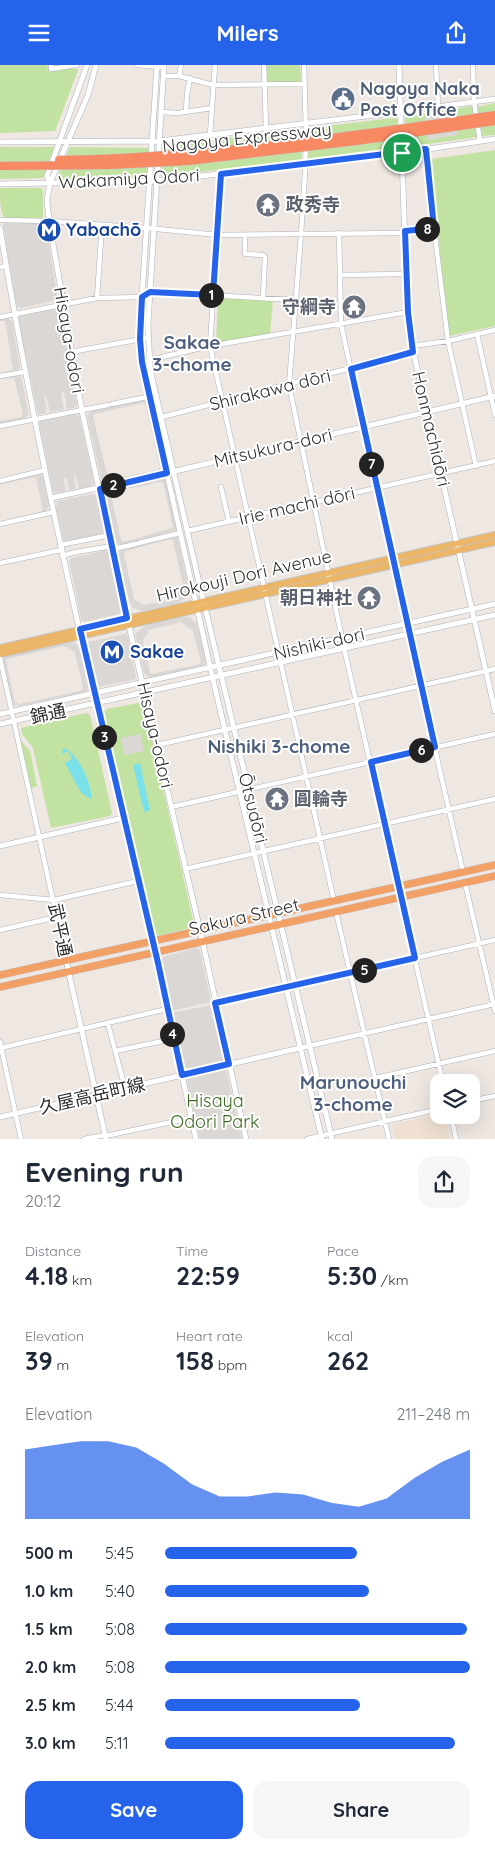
<!DOCTYPE html>
<html lang="en">
<head>
<meta charset="utf-8">
<style>
  body { margin:0; font-family:Quicksand,"Noto Sans JP",sans-serif; background:#f6f6f7; color:#1f2937; height:100vh; display:flex; flex-direction:column; font-size:19px; white-space:nowrap }
  * { box-sizing:border-box; margin:0 }
  p { font-size:16px; color:#747a83 }
  .icon { flex:none; width:28px; height:28px; fill:none; stroke:currentColor; stroke-width:2; stroke-linecap:round; stroke-linejoin:round }
  .map { position:relative; height:1074px; overflow:hidden }
  .panel { display:flex; flex-direction:column; background:#fff; flex:1 }
  .panel>* { flex:none }
  .fabs { position:absolute; left:430px; top:1009px; display:grid; gap:10px }
  .fabs a { display:grid; place-items:center; width:50px; height:50px; border-radius:10px; background:#fff; box-shadow:0 5px 20px #0002; font-size:25px }
  .pin { position:absolute; display:grid; place-items:center; width:42px; height:42px; color:#fff; margin:-21px; border:2px solid #fff; border-radius:50%; box-shadow:0 1px 5px #0007 }
  .km { position:absolute; width:25px; height:25px; margin:-12px; border-radius:50%; background:#222; color:#fff; font-size:14px; line-height:25px; text-align:center }
  .round { display:grid; place-items:center; flex:none; width:52px; height:52px; border-radius:15px; background:#f6f6f7 }
  .head { display:flex; align-items:center; justify-content:space-between; height:85px; padding:0 25px }
  h1 { font-size:28px; font-weight:700; line-height:38px }
  .metrics { display:grid; grid-template-columns:repeat(3,1fr); gap:8px; height:85px; padding:5px 25px }
  .metrics div { display:grid; align-content:center }
  .metrics b { font-size:25px; font-weight:700 }
  .metrics small { font-size:14px; font-weight:400 }
  .metrics p { font-size:14px }
  .chart { height:140px; padding:10px 25px }
  .chart p { display:flex; justify-content:space-between }
  .chart svg { width:100%; height:90px; margin-top:5px; fill:#2563eb; opacity:.7 }
  .primary-button { display:flex; gap:10px; margin-top:auto; padding:10px 25px }
  .primary-button a { flex:1; height:58px; border-radius:15px; background:#2563eb; color:#fff; font-size:20px; font-weight:700; line-height:58px; text-align:center }
  .primary-button a+a { background:#f6f6f7; color:#1f2937 }
  ul { padding:0 25px; list-style:none; font-size:16px }
  li { display:grid; grid-template-columns:80px 60px 1fr; align-items:center; height:38px }
  li i { height:12px; border-radius:6px; background:#2563eb }
  header { display:flex; justify-content:space-between; align-items:center; height:65px; padding:0 25px; background:#2563eb; color:#fff; font-size:22px; font-weight:700 }
  .map>svg:first-child { display:block }
</style>
</head>
<body>
<header><svg class="icon" aria-label="menu" viewBox="0 0 24 24"><path d="M4 6h16M4 12h16M4 18h16"/></svg>Milers<svg class="icon" aria-label="share" viewBox="0 0 24 24"><path d="M12 15V3M7 8l5-5 5 5M5 13v7h14v-7"/></svg></header>
<div class="map">
<svg width="495" height="1074" viewBox="0 0 495 1074">
  <rect width="100%" height="100%" fill="#eee7e2"/>
  <path fill="#efe0d2" d="M439 1049 444 1050 450 1074H395L392 1062 393 1059Z"/>
  <path fill="#c2e2a1" d="M0 0H47L49 7 75 3 78 5 55 66 0 68Z
    M266 0H300L301 15 300 17H267Z
    M495 38V70L482 71 477 42Z
    M471 41 473 42 477 72 406 82 405 54 406 52Z
    M393 53 397 54 398 82 397 84 311 94 308 93 310 63Z
    M301 64 303 65 301 95 165 111 161 108 163 83 164 81Z
    M0 82H53L54 85 43 113 0 114Z
    M70 82 147 83 149 84 147 110 133 113 60 114 58 111Z
    M495 85V261L449 271 430 96 432 94Z
    M0 123H40L43 125V152L41 153H4C0 145 0 133 0 123Z
    M221 233 273 235 270 269 217 279 216 277 218 236Z
    M138 638 144 640 194 859 190 863 157 871 153 869 152 863 103 651 104 646 107 644Z
    M86 648 90 650 112 748 110 751 51 763 33 683 22 669 21 663Z
    M20 675 30 686 37 721 35 722 30 723Z"/>
  <path fill="#dbd7d4" fill-rule="evenodd" d="M454 48 458 70 428 75 424 53Z
    M6 157 44 158 46 160 57 230 56 235 20 243 16 240 3 160Z
    M55 243H58L61 247 77 340 74 343 67 344 64 327H61L64 345 50 347 46 330 44 331 47 345H45L46 348 38 349 18 255 19 252 22 251Z
    M8 253 12 256 20 303 17 306 0 310V308L13 305 5 256H0V254Z
    M16 310 21 312 29 350 23 354 0 359V356L21 352 23 349 14 313 0 314V313Z
    M142 335 147 336 149 340 163 404 159 408 105 419 102 417 87 351 91 346ZM143 338 146 340 160 402 157 405 110 415 108 414 93 351 95 349Z
    M76 349 79 351 80 354 94 418 91 421 79 424 76 410 74 411 76 424 69 426 67 413H63L66 426 55 428 53 426 39 358 41 355Z
    M39 408 43 411 49 441 45 447 0 457 43 446 36 412 0 419V417Z
    M162 412 166 415 177 465 121 480 117 479 115 477 104 428 109 424ZM160 417 163 418 173 463 123 477 121 475 111 430 112 427Z
    M93 429 98 431 99 433 105 468 64 477 56 442 57 436Z
    M172 471 177 472 178 474 189 525 187 532 179 538 143 546 133 543 129 536 123 513 118 491 119 487 121 484ZM170 474 173 476 183 520 175 534 144 540 134 534 124 489 126 486Z
    M106 485 110 487 122 546 119 549 84 557 81 554 69 495 71 493Z
    M180 552H189L197 559 206 596 205 600 154 612H148L144 608 135 569 146 560ZM181 557 193 566 201 597 200 599 152 609 150 608 143 575 149 565Z
    M126 569 128 572 136 613 133 615 97 622 87 581 88 577Z
    M72 577 77 579 80 585 89 623 86 627 19 641 12 639 3 595 5 591ZM64 581 75 587 83 623 80 626 19 639 15 637 6 596 7 594Z
    M140 669 144 686 124 690 121 673Z
    M195 883H198L200 886 211 937 171 946 159 893Z
    M212 940 224 996 222 999 186 1006 171 948Z
    M223 1003 226 1004 242 1074H200L186 1012Z"/>
  <path fill="#7ae0ea" d="M63 683C77 686 93 720 91 734L81 728 65 698 72 694 68 686 62 689Z
    M140 698 150 745 144 747 133 700Z"/>
  <g fill="none" stroke-linecap="round" stroke-linejoin="round">
    <defs>
      <path id="minor" d="M51 0V4L77 0
        M137 0 160 2
        M264 0 266 64
        M304 0 306 67 305 108 301 169 289 320 344 583 443 1018
        M436 0 438 42
        M473 0 474 37 480 76
        M164 11H179L213 20 305 19
        M179 11 181 0
        M161 47 178 48 212 43
        M186 47 187 29 190 13
        M210 70 215 0
        M427 84 434 163 448 276 476 401
        M221 109 210 281 334 836
        M0 155 49 156 147 163 218 170 405 168
        M405 166 434 163
        M339 168 341 259 393 500 463 807
        M245 170V189L263 190 265 192 263 233
        M0 202 6 201
        M340 210 406 209
        M97 233 102 160
        M0 252 97 233 142 232 150 227 296 235
        M477 269 495 350
        M412 281 448 276 495 265
        M71 287 147 273
        M149 295 210 281 408 247
        M0 311 24 307
        M112 339 152 331
        M158 353 413 287
        M0 361 108 340
        M0 416 45 405
        M221 422 229 457
        M0 459 54 447
        M187 466 495 396
        M139 478 180 468
        M60 480 110 470
        M113 484 136 479
        M62 491 76 487 112 481
        M0 498 61 485
        M0 593 66 895
        M157 680 495 604
        M171 742 495 669
        M185 804 495 734
        M465 818 495 946
        M0 830 54 835 138 816
        M336 847 389 1074
        M0 865 57 852
        M215 938 495 875
        M108 959 125 1023
        M0 977 21 1074
        M0 983 167 944
        M300 983 495 939
        M115 986 173 974
        M376 1013 495 986
        M471 1036 495 1031
        M451 1050 456 1074
        M105 1071 191 1053
        M84 1074 105 1070
        M307 1074 439 1044"/>
      <path id="tertiary" d="M96 0 88 30 50 118 47 135 49 156 82 346 129 561 200 865 246 1074
        M157 0 142 232 140 274 142 297 214 619 322 1074
        M164 0 148 259 150 304 198 513 332 1074
        M399 0 406 209 408 247 412 281 495 646
        M0 77 159 76 400 47 495 34
        M50 118 47 111 87 0
        M0 119 157 116 402 88 495 74
        M0 163C39 402 95 637 152 873 167 940 181 1007 196 1074
        M51 433 167 408 495 331
        M0 649 495 539
        M0 659 495 550
        M0 781 123 753
        M66 895 106 1074
        M0 1052 300 983"/>
      <path id="primary" d="M0 583 495 470
        M0 589 495 477"/>
      <path id="trunk" d="M0 910 495 800
        M0 922 495 811"/>
    </defs>
    <use href="#minor" stroke="#aeb2b9" stroke-width="5.5"/>
    <use href="#tertiary" stroke="#aeb2b9" stroke-width="6"/>
    <use href="#primary" stroke="#c4c4c4" stroke-width="8"/>
    <use href="#trunk" stroke="#c4c4c4" stroke-width="8"/>
    <use href="#minor" stroke="#fff" stroke-width="4.5"/>
    <use href="#tertiary" stroke="#fff" stroke-width="5"/>
    <use href="#primary" stroke="#ecb669" stroke-width="6"/>
    <use href="#trunk" stroke="#f2a066" stroke-width="7"/>
    <defs>
      <path id="motorway-bridge" d="M59 95C206 93 350 71 495 50
        M0 101 109 100 188 96 356 76 495 56"/>
    </defs>
    <use href="#motorway-bridge" stroke="#c4c4c4" stroke-width="9" stroke-linecap="butt"/>
    <use href="#motorway-bridge" stroke="#f88a63" stroke-width="8"/>
  </g>
  <g fill="none" stroke-linecap="round" stroke-linejoin="round">
    <defs>
      <path id="route" d="M426 84 434 163 405 166 408 247 413 287 351 304 435 682 371 697 415 893 215 938 229 999 182 1010 158 898 80 564 127 553 100 424 167 408 142 297 140 274 142 232 150 227 213 230 221 109Z"/>
    </defs>
    <use href="#route" stroke="#fff" stroke-width="10"/>
    <use href="#route" stroke="#2563eb" stroke-width="6"/>
  </g>
  <defs>
    <symbol id="civic-disc" viewBox="-11 -11 22 22"><circle r="9.5" fill="#5c6f8a" stroke="#fff"/><path d="M-.6-6.5H3V-4.5H.6V-3L4-1V1h2V6H-6V1h2V-1L-.6-3ZM-1.2 2.5V6h2.4V2.5Z" fill="#fff"/></symbol>
    <symbol id="temple-disc" viewBox="-11 -11 22 22"><circle r="9.5" fill="#6b7280" stroke="#fff"/><path d="M0-6L5-2H3V0L6.5 2.5H4V6H1.5V3h-3V6H-4V2.5H-6.5L-3 0V-2H-5Z" fill="#fff"/></symbol>
    <symbol id="metro-disc" viewBox="-11 -11 22 22"><circle r="9.5" fill="#1a4fb4" stroke="#fff"/><path d="M-5.5 5V-5H-3L0 0L3-5H5.5V5H3V-.5L0 4L-3-.5V5Z" fill="#fff"/></symbol>
  </defs>
  <g fill-rule="evenodd">
    <use href="#civic-disc" x="329" y="20" width="28" height="28"/>
    <use href="#temple-disc" x="254" y="126" width="28" height="28"/>
    <use href="#metro-disc" x="35" y="151" width="28" height="28"/>
    <use href="#temple-disc" x="340" y="228" width="28" height="28"/>
    <use href="#temple-disc" x="355" y="519" width="28" height="28"/>
    <use href="#metro-disc" x="98" y="573" width="28" height="28"/>
    <use href="#temple-disc" x="263" y="720" width="28" height="28"/>
  </g>
  <g text-anchor="middle" stroke-width="4" stroke-linejoin="round" paint-order="stroke">
    <g font-size="18" font-weight="bold" fill="#4e5e75" stroke="#fff" text-anchor="start">
      <text x="360" y="30">Nagoya Naka<tspan x="360" dy="21">Post Office</tspan></text>
    </g>
    <g font-size="18" fill="#2e2e2e" stroke="#fff">
      <text transform="translate(247 73) rotate(-6)" y="6">Nagoya Expressway</text>
      <text transform="translate(129 114) rotate(-3)" y="6">Wakamiya Odori</text>
      <text transform="translate(69 275) rotate(80)" y="6">Hisaya-odori</text>
      <text transform="translate(270 325) rotate(-14)" y="6">Shirakawa dōri</text>
      <text transform="translate(431 364) rotate(77)" y="6">Honmachidōri</text>
      <text transform="translate(273 383) rotate(-13)" y="6">Mitsukura-dori</text>
      <text transform="translate(297 441) rotate(-13)" y="6">Irie machi dōri</text>
      <text transform="translate(244 511) rotate(-13)" y="6">Hirokouji Dori Avenue</text>
      <text transform="translate(319 579) rotate(-13)" y="6">Nishiki-dori</text>
      <text transform="translate(48 649) rotate(-12)" y="6">錦通</text>
      <text transform="translate(155 670) rotate(77)" y="6">Hisaya-odori</text>
      <text transform="translate(253 743) rotate(76)" y="6">Ōtsudōri</text>
      <text transform="translate(244 852) rotate(-13)" y="6">Sakura Street</text>
      <text transform="translate(60 865) rotate(78)" y="6">武平通</text>
      <text transform="translate(92 1031) rotate(-13)" y="6">久屋高岳町線</text>
    </g>
    <g font-size="18" font-weight="bold" fill="#5b616d" stroke="#fff" text-anchor="start">
      <text x="286" y="146">政秀寺</text>
      <text x="336" y="248" text-anchor="end">守綱寺</text>
      <text x="352" y="539" text-anchor="end">朝日神社</text>
      <text x="294" y="740">圓輪寺</text>
    </g>
    <g font-size="18" font-weight="bold" fill="#164399" stroke="#fff" text-anchor="start">
      <text x="66" y="171">Yabachō</text>
      <text x="130" y="593">Sakae</text>
    </g>
    <g font-size="18" fill="#3b6a1f" stroke="#fff">
      <text x="215" y="1042">Hisaya<tspan x="215" dy="21">Odori Park</tspan></text>
    </g>
    <g font-size="19" font-weight="bold" fill="#4f607e" stroke="#fff">
      <text x="192" y="284">Sakae<tspan x="192" dy="22">3-chome</tspan></text>
      <text x="279" y="688">Nishiki 3-chome</text>
      <text x="353" y="1024">Marunouchi<tspan x="353" dy="22">3-chome</tspan></text>
    </g>
  </g>
</svg>
<div class="fabs">
<a><svg class="icon" aria-label="layers" viewBox="0 0 24 24"><path d="M12 4l9 5-9 5-9-5zM3 14l9 5 9-5"/></svg></a>
</div>
<div class="pin" style="left:402px;top:88px;background:#1e9e55"><svg class="icon" aria-label="arrive" viewBox="0 0 24 24"><path d="M6 21V4h12l-3 4 3 4H6"/></svg></div>
<b class="km" style="left:211px;top:230px">1</b>
<b class="km" style="left:113px;top:420px">2</b>
<b class="km" style="left:104px;top:672px">3</b>
<b class="km" style="left:172px;top:969px">4</b>
<b class="km" style="left:364px;top:905px">5</b>
<b class="km" style="left:421px;top:685px">6</b>
<b class="km" style="left:371px;top:399px">7</b>
<b class="km" style="left:427px;top:164px">8</b>
</div>
<section class="panel">
<div class="head"><div><h1>Evening run</h1><p>20:12</p></div><a class="round"><svg class="icon" aria-label="share" viewBox="0 0 24 24"><path d="M12 15V3M7 8l5-5 5 5M5 13v7h14v-7"/></svg></a></div>
<div class="metrics">
<div><p>Distance</p><b>4.18<small> km</small></b></div>
<div><p>Time</p><b>22:59</b></div>
<div><p>Pace</p><b>5:30<small> /km</small></b></div>
</div>
<div class="metrics">
<div><p>Elevation</p><b>39<small> m</small></b></div>
<div><p>Heart rate</p><b>158<small> bpm</small></b></div>
<div><p>kcal</p><b>262</b></div>
</div>
<div class="chart"><p><span>Elevation</span>211–248 m</p>
<svg viewBox="0 0 160 44" preserveAspectRatio="none"><path d="M0 44V10L10 8L20 6L30 6L40 9L50 17L60 27L70 33L80 33L90 31L100 32L110 36L120 38L130 34L140 24L150 16L160 10V44z"/></svg>
</div>
<ul>
<li><b>500 m</b>5:45<i style="width:63%"></i></li>
<li><b>1.0 km</b>5:40<i style="width:67%"></i></li>
<li><b>1.5 km</b>5:08<i style="width:99%"></i></li>
<li><b>2.0 km</b>5:08<i style="width:100%"></i></li>
<li><b>2.5 km</b>5:44<i style="width:64%"></i></li>
<li><b>3.0 km</b>5:11<i style="width:95%"></i></li>
</ul>
<div class="primary-button"><a>Save</a><a>Share</a></div>
</section>
</body>
</html>
